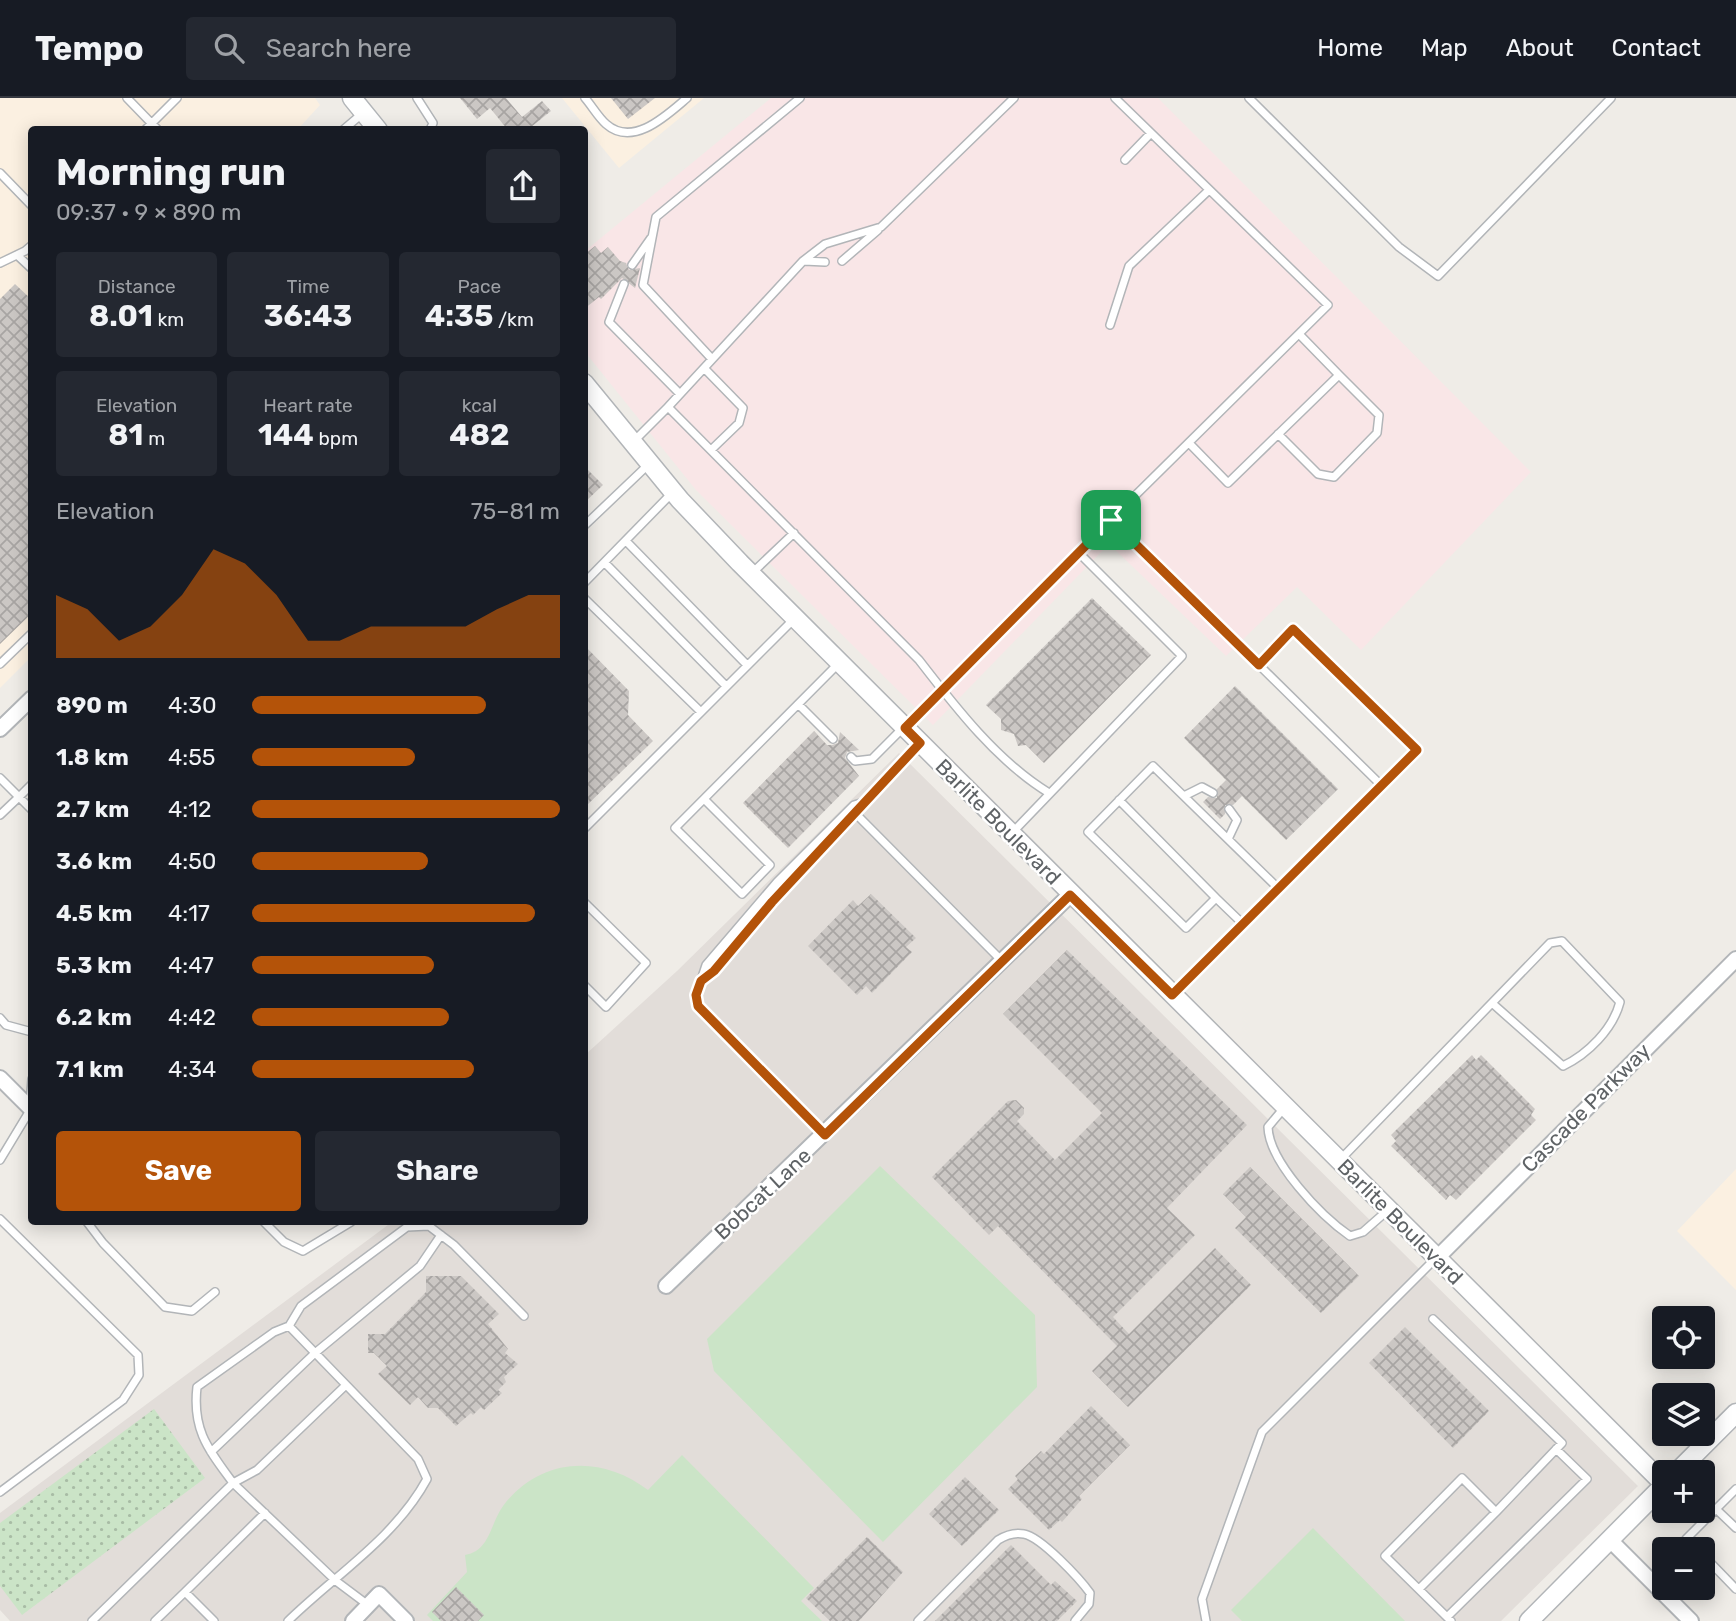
<!DOCTYPE html>
<html lang="en">
<head>
<meta charset="utf-8">
<style>
  body { margin:0; font-family:Rubik,sans-serif; background:#242831; color:#f1f3f6; height:100vh; display:flex; flex-direction:column; font-size:26px; white-space:nowrap }
  * { box-sizing:border-box; margin:0 }
  p { font-size:23px; color:#9ea1a6 }
  .icon { flex:none; width:38px; height:38px; fill:none; stroke:currentColor; stroke-width:2; stroke-linecap:round; stroke-linejoin:round }
  .map { position:relative; flex:1; overflow:hidden }
  .drawer { position:absolute; left:28px; top:28px; width:560px; height:1099px; display:flex; flex-direction:column; background:#171b24; border-radius:7px; box-shadow:0 4px 18px #0003 }
  .drawer>* { flex:none }
  .tools { position:absolute; left:1652px; top:1208px; display:grid; gap:14px }
  .tools a { display:grid; place-items:center; width:63px; height:63px; border-radius:7px; background:#171b24; box-shadow:0 4px 18px #0003; font-size:35px }
  .pin { position:absolute; display:grid; place-items:center; width:60px; height:60px; color:#fff; margin:-30px; border-radius:14px; box-shadow:0 4px 10px #0006 }
  .round { display:grid; place-items:center; flex:none; width:74px; height:74px; border-radius:7px; background:#242831 }
  .overview { display:flex; align-items:center; justify-content:space-between; height:119px; padding:0 28px }
  h1 { font-size:38px; font-weight:700; line-height:52px }
  .metrics { display:grid; grid-template-columns:repeat(3,1fr); gap:10px; height:119px; padding:7px 28px }
  .metrics div { display:grid; align-content:center; border-radius:7px; background:#242831; text-align:center }
  .metrics b { font-size:30px; font-weight:700 }
  .metrics small { font-size:19px; font-weight:400 }
  .metrics p { font-size:19px }
  .chart { height:196px; padding:14px 28px }
  .chart p { display:flex; justify-content:space-between }
  .chart svg { width:100%; height:126px; margin-top:7px; fill:#b45309; opacity:.7 }
  .primary-button { display:flex; gap:14px; margin-top:auto; padding:14px 28px }
  .primary-button a { flex:1; height:80px; border-radius:7px; background:#b45309; color:#fff; font-size:28px; font-weight:700; line-height:80px; text-align:center }
  .primary-button a+a { background:#242831; color:#f1f3f6 }
  ul { padding:0 28px; list-style:none; font-size:23px }
  li { display:grid; grid-template-columns:112px 84px 1fr; align-items:center; height:52px }
  li i { height:18px; border-radius:9px; background:#b45309 }
  header { display:flex; align-items:center; gap:42px; box-sizing:border-box; height:98px; padding:0 35px; background:#171b24; border-bottom:2px solid #363941 }
  header strong { font-size:33px }
  nav { display:flex; gap:38px; margin-inline-start:auto; font-size:24px }
  .search { width:490px; height:63px; background:#242831; display:flex; align-items:center; gap:18px; box-sizing:border-box; padding:0 24px; border-radius:7px; color:#9ea1a6; font-size:26px }
  .map>svg:first-child { display:block }
</style>
</head>
<body>
<header>
<strong>Tempo</strong>
<div class="search"><svg class="icon" aria-label="search" viewBox="0 0 24 24"><circle cx="10" cy="10" r="6"/><path d="M15 15l6 6"/></svg>Search here</div>
<nav><a>Home</a><a>Map</a><a>About</a><a>Contact</a></nav>
</header>
<div class="map">
<svg width="1736" height="1523" viewBox="0 0 1736 1523">
  <defs>
    <pattern id="park-dots" width="8" height="8" patternUnits="userSpaceOnUse" patternTransform="scale(1.75)"><rect width="8" height="8" fill="#cbe4c7"/><path d="M2 2h.1M6 6h.1" fill="none" stroke="#a8bca5" stroke-width="1.8" stroke-linecap="round"/></pattern>
    <pattern id="building-cross-hatch" width="8" height="8" patternUnits="userSpaceOnUse" patternTransform="scale(1.75)"><rect width="8" height="8" fill="#cbc7c4"/><path d="M0 0l8 8M0 8l8-8" fill="none" stroke="#a8a5a3"/></pattern>
  </defs>
  <rect width="100%" height="100%" fill="#efece7"/>
  <path fill="#fbf0e1" d="M0 0H315L320 7 298 31 32 32 31 559 0 590Z
    M562 0H704L619 70Z
    M1736 1071V1192L1677 1133Z"/>
  <path fill="#e2ddd9" d="M899 655 1638 1388 1501 1523H10L0 1512V1415L392 1124H584L585 957 677 873Z"/>
  <path fill="#f9e6e7" d="M771 0H1158L1531 374 1361 552 1297 489 1226 558 1109 446 933 627 696 392 585 254V153Z"/>
  <path fill="#cbe4c7" d="M880 1068 1035 1217 1037 1289 883 1444 714 1273 707 1241Z
    M682 1357 814 1490 801 1503 822 1523H433L427 1517 467 1474 465 1457C490 1453 490 1426 503 1408 540 1359 601 1356 648 1392Z
    M1313 1430 1405 1523H1242L1231 1512Z"/>
  <path fill="url(#park-dots)" d="M154 1311 205 1380 22 1517 0 1488V1425Z"/>
  <path fill="url(#building-cross-hatch)" d="M460 0H506L522 19 542 3 551 13 531 29 533 32H508L490 10 477 21Z
    M611 0H655L628 21Z
    M595 148 601 155 608 149 620 163 626 165 629 172 640 170 635 190 622 180 601 201 599 199 584 211V157Z
    M15 186 32 202V515L0 546V201Z
    M584 368 603 387 584 405Z
    M1092 500 1151 557 1044 665 1026 647 1018 648 1014 636 1001 632V621L986 607Z
    M584 547 629 593 628 617 653 643 584 710Z
    M1235 588 1338 691 1286 742 1242 698 1233 707H1225V716L1220 721 1203 704 1208 699 1217 700V691L1226 682 1184 640Z
    M814 633 827 647H832L838 645 840 634 859 652 847 654 845 660 859 678 788 750 743 705Z
    M871 796 916 840 906 849 912 854 872 895 866 888 857 897 808 848 853 802 858 808Z
    M1067 852 1247 1027 1167 1110 1195 1137 1113 1219 1129 1236 1215 1150 1251 1187 1128 1309 1092 1273 1117 1248 998 1128 989 1137 932 1079 1008 1003 1016 1002 1024 1010V1016L1017 1023 1055 1062 1102 1015 1003 916Z
    M1472 957 1476 962 1481 957 1535 1011 1531 1017 1536 1022 1456 1102 1450 1097 1446 1102 1391 1048 1396 1043 1391 1037Z
    M1250 1069 1359 1178 1321 1215 1235 1130 1246 1119 1223 1096Z
    M426 1178H461L499 1216 488 1226 508 1251 505 1255 518 1266 504 1279 506 1284 498 1292 502 1295 484 1312 481 1309 473 1317 471 1315 456 1328 438 1310H428L418 1299 410 1307 378 1276 387 1268 374 1255H368V1236H385L426 1194Z
    M1405 1229 1489 1313 1453 1350 1369 1265Z
    M1091 1308 1130 1347 1079 1398 1082 1401 1062 1424 1060 1422 1049 1432 1008 1391 1018 1381 1015 1378 1041 1353 1044 1356Z
    M965 1379 999 1412 962 1448 929 1416Z
    M867 1439 903 1474 859 1523H830L806 1500Z
    M1011 1447 1051 1487 1055 1483 1077 1503 1057 1523H935Z
    M456 1489 484 1517 478 1523H441L432 1514Z"/>
  <g fill="none" stroke-linecap="round" stroke-linejoin="round">
    <defs>
      <path id="service" d="M127 0 158 32
        M417 0 433 25 430 32
        M585 0C592 8 598 19 606 26 633 50 667 17 687 0
        M1014 0 881 129 825 146 803 163 668 309 919 562C956 610 998 664 1049 695
        M1249 0 1399 149 1438 178 1611 0
        M145 32 177 0
        M343 32 363 15
        M1125 62 1151 35
        M0 75 32 108
        M17 157 32 171
        M804 163 825 164
        M842 163 878 132
        M0 165 25 153 32 147
        M632 167 651 140
        M624 186 609 224 680 296
        M1110 227 1129 168 1209 92
        M712 261 643 187 656 119 800 0
        M704 270 743 310 739 325 711 352
        M1278 336 1318 376 1334 379 1377 335 1379 317 1339 277
        M634 343 668 309
        M1189 345 1228 385 1339 277 1299 236
        M1111 422 1259 567
        M584 428 649 366
        M626 443 747 567
        M1078 454 1328 207 1115 0
        M605 465 726 588
        M751 476 794 435
        M584 485 673 394
        M584 500 701 614
        M0 566 32 535
        M799 607 833 641
        M851 659 855 663 872 661 1078 454 1182 558 1011 736
        M0 680 19 699 0 717
        M32 686 19 699 32 712
        M1184 698 1202 689 1213 695
        M704 701 770 767 742 796 675 730 838 566
        M1119 702 1216 800
        M856 716 1002 863
        M584 731 794 521
        M1228 741 1237 722 1229 711
        M584 804 646 865 606 909 584 887
        M1243 826 1216 800 1186 830 1088 734 1153 668 1278 790
        M701 882 714 873 772 804 920 645
        M1173 896 1417 652 1293 531 1259 567 1381 687
        M0 920 6 927 32 934
        M30 1008 32 981
        M1284 1010 1268 1029C1269 1064 1321 1118 1350 1138L1363 1134 1388 1112
        M824 1036 698 908 696 897 706 867 777 784 854 707 864 704
        M0 1062 32 1009
        M1339 1063 1550 845 1562 843 1620 904C1613 931 1588 956 1563 968L1492 905
        M0 1121 138 1257 139 1277 123 1302 0 1394
        M87 1124 103 1145 165 1209 192 1213 215 1194
        M264 1124 284 1144 303 1153 351 1124
        M1433 1221 1562 1345 1496 1414 1462 1380 1385 1458 1451 1523
        M289 1228 301 1208 407 1129 429 1128 454 1147 524 1218
        M346 1287 257 1372 233 1385 336 1483 368 1507
        M211 1354 315 1255 420 1168 441 1137
        M1716 1411 1736 1430
        M1696 1451 1686 1441 1736 1391
        M1703 1457 1736 1491
        M1419 1491 1496 1414
        M185 1494 265 1415
        M1447 1519 1587 1381 1556 1351
        M92 1523 233 1385C209 1352 192 1333 197 1289L274 1234 289 1228 418 1361 427 1381C395 1440 335 1477 288 1523
        M155 1523 185 1494 214 1523
        M918 1523 998 1442C1006 1437 1014 1434 1024 1436 1041 1439 1080 1481 1090 1495L1089 1506 1075 1523
        M1206 1523 1202 1501 1262 1334 1436 1160"/>
      <path id="minor" d="M0 631 32 600
        M0 980 30 1010
        M1437 1160 1736 861
        M666 1188 1070 797
        M1610 1442 1691 1523
        M353 1523 379 1496 406 1523"/>
      <path id="tertiary" d="M352 0 378 32
        M584 285 680 402 740 465 1664 1386
        M1677 1374 1736 1315
        M1529 1523 1664 1387"/>
    </defs>
    <use href="#service" stroke="#b2b5b8" stroke-width="10"/>
    <use href="#minor" stroke="#b2b5b8" stroke-width="18"/>
    <use href="#tertiary" stroke="#b2b5b8" stroke-width="21"/>
    <use href="#service" stroke="#fff" stroke-width="7"/>
    <use href="#minor" stroke="#fff" stroke-width="14"/>
    <use href="#tertiary" stroke="#fff" stroke-width="18"/>
  </g>
  <g fill="none" stroke-linecap="round" stroke-linejoin="round">
    <defs>
      <path id="route" d="M1111 422 1259 567 1293 531 1417 652 1172 897 1070 797 825 1037 698 908 696 897 701 883 714 873 772 804 920 645 905 630Z"/>
    </defs>
    <use href="#route" stroke="#fff" stroke-width="14"/>
    <use href="#route" stroke="#b45309" stroke-width="9"/>
  </g>
  <g text-anchor="middle" stroke-width="5" stroke-linejoin="round" paint-order="stroke">
    <g font-size="21" fill="#5f6366" stroke="#fff">
      <text transform="translate(998 724) rotate(45)" y="7">Barlite Boulevard</text>
      <text transform="translate(1586 1010) rotate(-45)" y="7">Cascade Parkway</text>
      <text transform="translate(763 1096) rotate(-43)" y="7">Bobcat Lane</text>
      <text transform="translate(1400 1124) rotate(45)" y="7">Barlite Boulevard</text>
    </g>
  </g>
</svg>
<div class="tools">
<a><svg class="icon" aria-label="locate" viewBox="0 0 24 24"><circle cx="12" cy="12" r="6"/><path d="M12 2v4M12 18v4M2 12h4M18 12h4"/></svg></a>
<a><svg class="icon" aria-label="layers" viewBox="0 0 24 24"><path d="M12 4l9 5-9 5-9-5zM3 14l9 5 9-5"/></svg></a>
<a>+</a>
<a>−</a>
</div>
<div class="pin" style="left:1111px;top:422px;background:#1e9e55"><svg class="icon" aria-label="arrive" viewBox="0 0 24 24"><path d="M6 21V4h12l-3 4 3 4H6"/></svg></div>
<section class="drawer">
<div class="overview"><div><h1>Morning run</h1><p>09:37 · 9 × 890 m</p></div><a class="round"><svg class="icon" aria-label="share" viewBox="0 0 24 24"><path d="M12 15V3M7 8l5-5 5 5M5 13v7h14v-7"/></svg></a></div>
<div class="metrics">
<div><p>Distance</p><b>8.01<small> km</small></b></div>
<div><p>Time</p><b>36:43</b></div>
<div><p>Pace</p><b>4:35<small> /km</small></b></div>
</div>
<div class="metrics">
<div><p>Elevation</p><b>81<small> m</small></b></div>
<div><p>Heart rate</p><b>144<small> bpm</small></b></div>
<div><p>kcal</p><b>482</b></div>
</div>
<div class="chart"><p><span>Elevation</span>75–81 m</p>
<svg viewBox="0 0 160 44" preserveAspectRatio="none"><path d="M0 44V22L10 27L20 38L30 33L40 22L50 6L60 11L70 22L80 38L90 38L100 33L110 33L120 33L130 33L140 27L150 22L160 22V44z"/></svg>
</div>
<ul>
<li><b>890 m</b>4:30<i style="width:76%"></i></li>
<li><b>1.8 km</b>4:55<i style="width:53%"></i></li>
<li><b>2.7 km</b>4:12<i style="width:100%"></i></li>
<li><b>3.6 km</b>4:50<i style="width:57%"></i></li>
<li><b>4.5 km</b>4:17<i style="width:92%"></i></li>
<li><b>5.3 km</b>4:47<i style="width:59%"></i></li>
<li><b>6.2 km</b>4:42<i style="width:64%"></i></li>
<li><b>7.1 km</b>4:34<i style="width:72%"></i></li>
</ul>
<div class="primary-button"><a>Save</a><a>Share</a></div>
</section>
</div>
</body>
</html>
